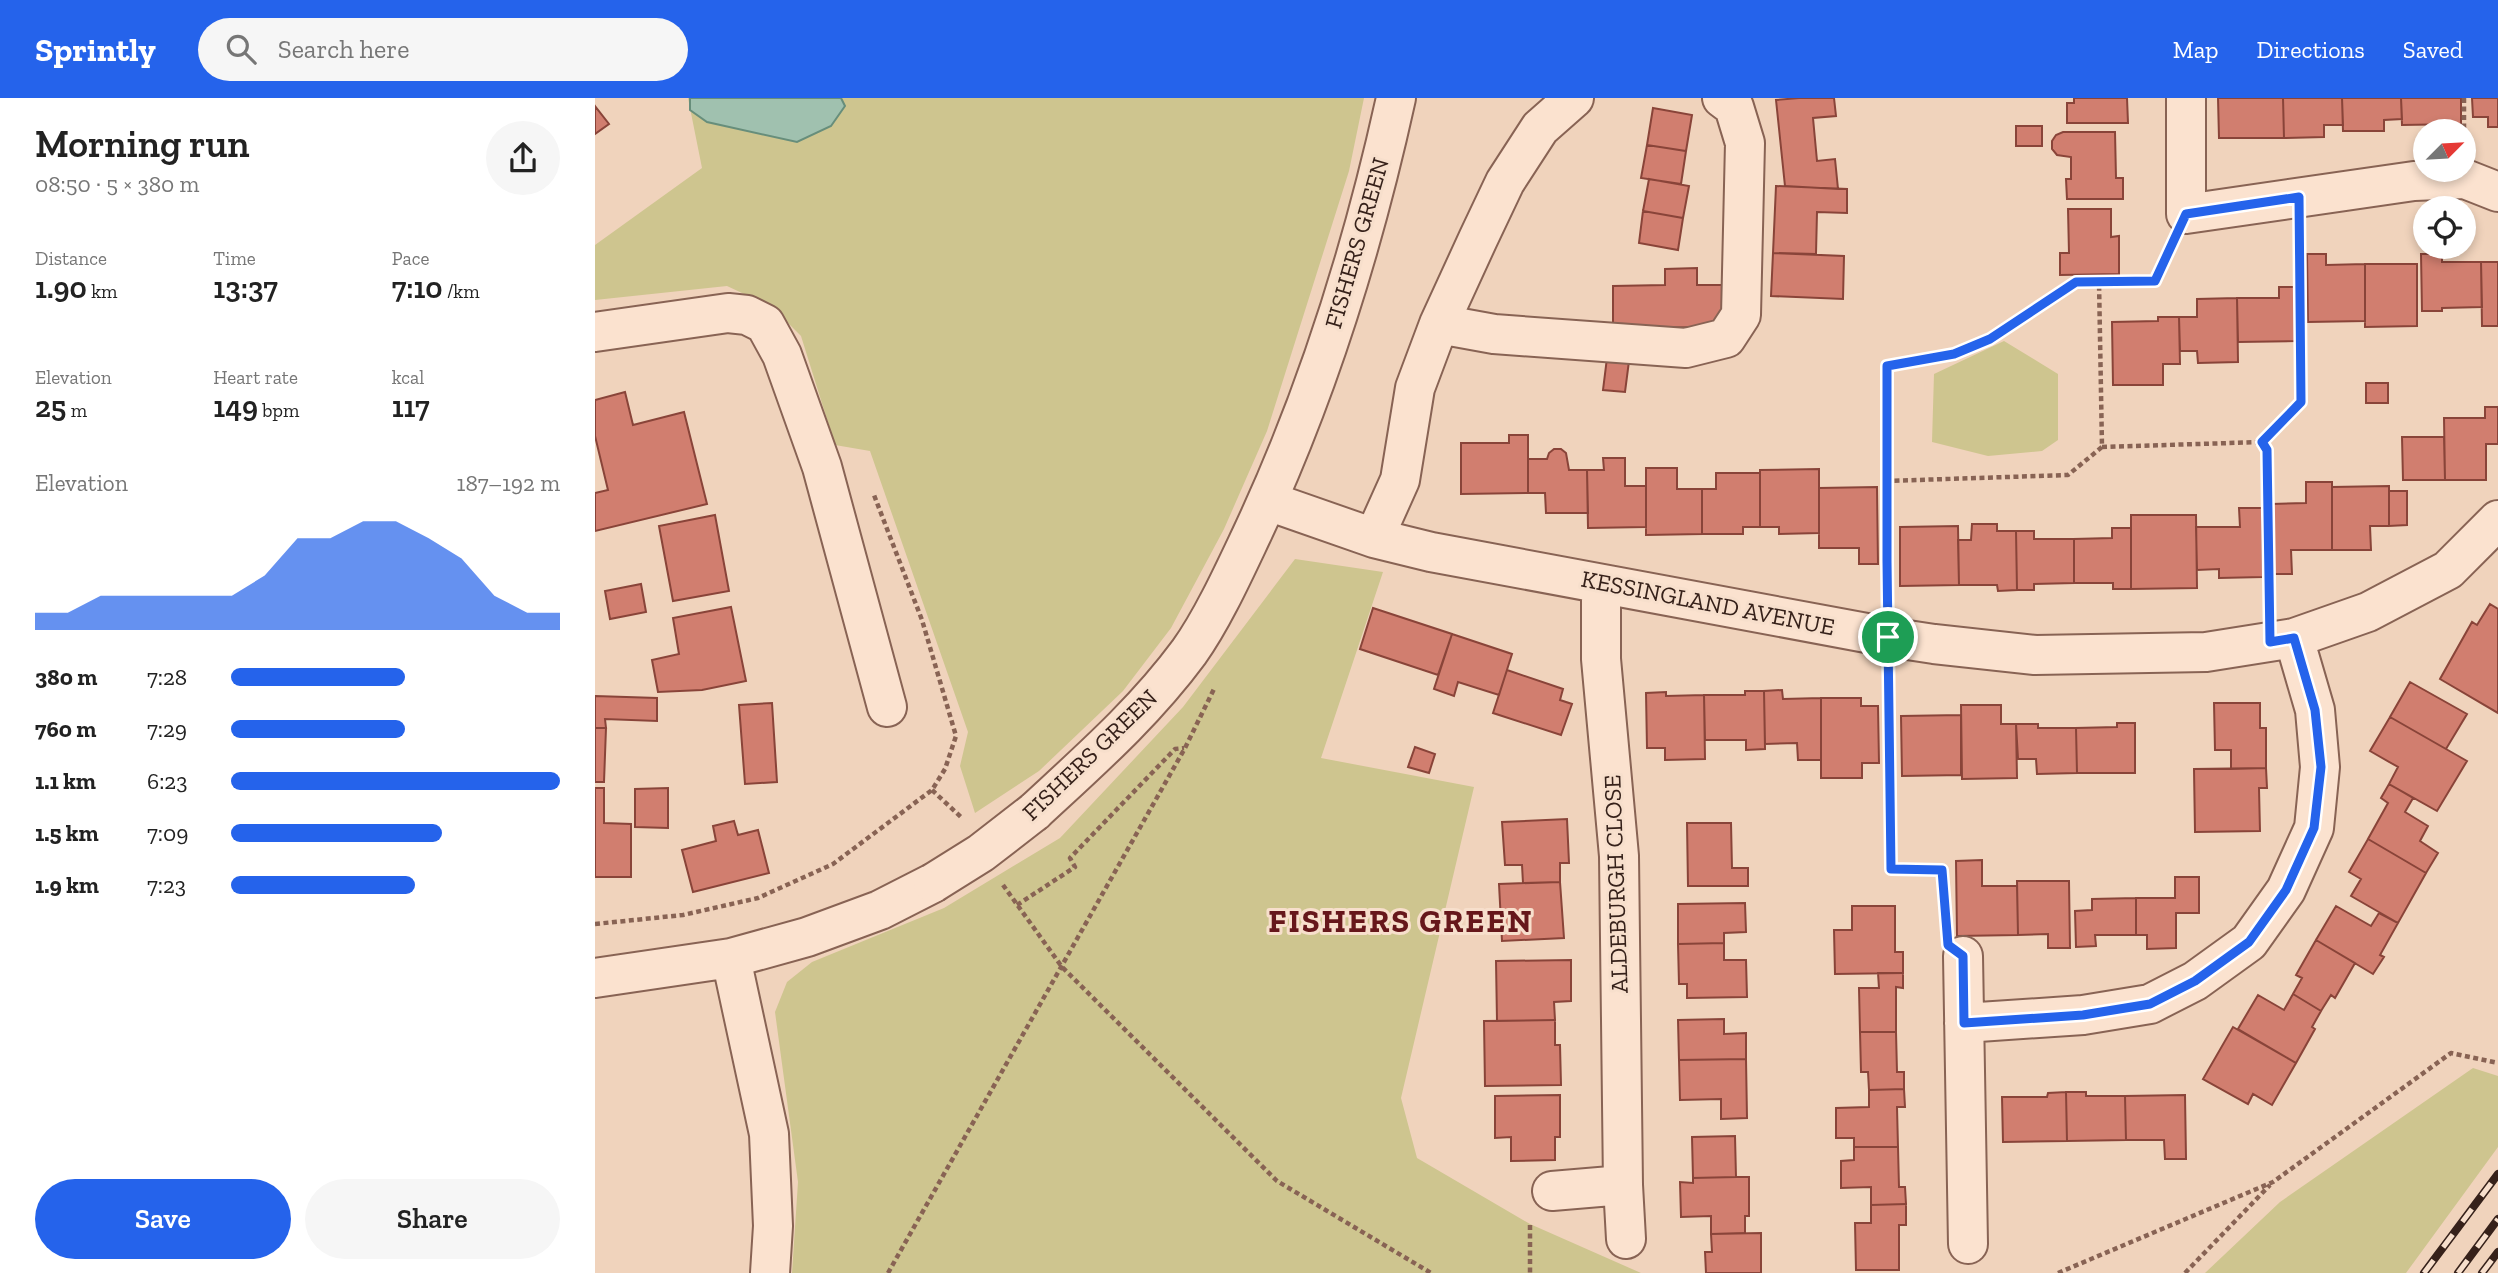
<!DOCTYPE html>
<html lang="en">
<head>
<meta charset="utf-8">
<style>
  body { margin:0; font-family:"Zilla Slab",serif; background:#f6f6f6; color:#222; height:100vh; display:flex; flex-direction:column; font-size:26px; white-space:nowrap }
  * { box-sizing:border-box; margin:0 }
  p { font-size:23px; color:#767676 }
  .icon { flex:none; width:38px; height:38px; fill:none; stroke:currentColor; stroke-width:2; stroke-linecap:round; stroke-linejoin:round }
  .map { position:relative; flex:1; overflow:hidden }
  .side { display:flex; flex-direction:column; background:#fff; width:595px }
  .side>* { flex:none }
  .needle { width:46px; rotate:66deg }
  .buttons { position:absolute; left:1818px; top:21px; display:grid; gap:14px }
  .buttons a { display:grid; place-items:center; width:63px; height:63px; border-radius:50%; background:#fff; box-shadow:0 4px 10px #0003; font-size:35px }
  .pin { position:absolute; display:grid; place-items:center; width:60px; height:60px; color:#fff; margin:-30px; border:4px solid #fff; border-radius:50%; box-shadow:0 2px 7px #0007 }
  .round { display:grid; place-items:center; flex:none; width:74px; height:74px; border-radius:37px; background:#f6f6f6 }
  .summary { display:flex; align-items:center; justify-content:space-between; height:119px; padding:0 35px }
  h1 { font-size:38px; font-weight:600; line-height:52px }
  .stats { display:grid; grid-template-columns:repeat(3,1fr); gap:10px; height:119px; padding:7px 35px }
  .stats div { display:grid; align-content:center }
  .stats b { font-size:30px; font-weight:600 }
  .stats small { font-size:19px; font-weight:400 }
  .stats p { font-size:19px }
  .chart { height:196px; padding:14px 35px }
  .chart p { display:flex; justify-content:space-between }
  .chart svg { width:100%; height:126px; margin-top:7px; fill:#2563eb; opacity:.7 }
  .button { display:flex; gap:14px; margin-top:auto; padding:14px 35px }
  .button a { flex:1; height:80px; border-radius:42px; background:#2563eb; color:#fff; font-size:28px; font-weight:600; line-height:80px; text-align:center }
  .button a+a { background:#f6f6f6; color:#222 }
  ul { padding:0 35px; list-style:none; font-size:23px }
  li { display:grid; grid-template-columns:112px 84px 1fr; align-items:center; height:52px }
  li i { height:18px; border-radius:9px; background:#2563eb }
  header { display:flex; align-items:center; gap:42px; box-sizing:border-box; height:98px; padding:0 35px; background:#2563eb; color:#fff }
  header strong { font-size:33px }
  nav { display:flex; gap:38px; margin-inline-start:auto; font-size:24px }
  .search { width:490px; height:63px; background:#f6f6f6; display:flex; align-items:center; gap:18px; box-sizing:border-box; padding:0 24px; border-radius:38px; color:#767676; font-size:26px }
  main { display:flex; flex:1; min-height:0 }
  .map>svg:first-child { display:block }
</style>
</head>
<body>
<header>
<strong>Sprintly</strong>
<div class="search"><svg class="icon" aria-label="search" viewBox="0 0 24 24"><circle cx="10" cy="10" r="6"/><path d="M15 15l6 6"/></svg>Search here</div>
<nav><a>Map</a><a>Directions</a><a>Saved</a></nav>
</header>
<main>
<section class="side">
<div class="summary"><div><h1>Morning run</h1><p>08:50 · 5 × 380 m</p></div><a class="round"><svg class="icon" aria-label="share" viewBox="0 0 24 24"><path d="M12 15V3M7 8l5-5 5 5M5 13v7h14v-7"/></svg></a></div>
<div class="stats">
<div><p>Distance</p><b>1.90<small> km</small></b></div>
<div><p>Time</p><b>13:37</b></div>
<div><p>Pace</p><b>7:10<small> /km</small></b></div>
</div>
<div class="stats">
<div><p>Elevation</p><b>25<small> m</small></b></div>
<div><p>Heart rate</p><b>149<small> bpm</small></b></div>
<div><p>kcal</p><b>117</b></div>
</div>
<div class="chart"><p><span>Elevation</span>187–192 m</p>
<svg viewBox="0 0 160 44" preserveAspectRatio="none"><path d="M0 44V38L10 38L20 32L30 32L40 32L50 32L60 32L70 25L80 12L90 12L100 6L110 6L120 12L130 19L140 32L150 38L160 38V44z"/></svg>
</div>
<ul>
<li><b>380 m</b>7:28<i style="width:53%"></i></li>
<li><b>760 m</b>7:29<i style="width:53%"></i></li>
<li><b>1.1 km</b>6:23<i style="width:100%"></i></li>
<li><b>1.5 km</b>7:09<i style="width:64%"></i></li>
<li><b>1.9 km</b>7:23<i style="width:56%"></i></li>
</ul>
<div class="button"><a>Save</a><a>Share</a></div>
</section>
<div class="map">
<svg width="1903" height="1175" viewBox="0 0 1903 1175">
  <rect width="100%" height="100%" fill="#f0d3bc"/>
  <path fill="#cec58f" d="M93 0H769L754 73 672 333 629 431 576 530 528 593 444 673 380 715 365 668 373 634 275 353 240 347 206 238 177 209 132 188 0 202V147L107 70Z
    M1409 243 1463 276V342L1447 353 1393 358 1337 344 1339 276Z
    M700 461 788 474 726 660 879 689 806 1000 822 1060 935 1126 1046 1175H197L203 1084 180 914 192 884 217 864 349 810 465 740 588 609Z
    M1878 970 1903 978V1049L1811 1175H1610L1685 1104Z"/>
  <path fill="#a0c1af" stroke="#678e7b" stroke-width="2" d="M95 0H246L250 8 236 28 202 44 112 24 95 12Z"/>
  <path fill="#d17e6f" stroke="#894439" stroke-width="2" d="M1204 0H1239L1241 18 1218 20 1222 63 1240 61 1243 91 1190 88 1181 2Z
    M1479 0H1532L1533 25H1472V5H1479Z
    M1623 0H1688L1689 40H1624Z
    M1688 0H1747L1748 27H1729V39L1689 40Z
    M1747 0H1806L1807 21 1789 22V33H1748Z
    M1806 0H1866V26L1807 27Z
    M1877 0H1903V29H1893V19H1878Z
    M0 8 14 26 0 36Z
    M1058 10 1097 17 1091 53 1052 47Z
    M1421 28H1447V48H1421Z
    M1468 34H1520L1521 80H1528V101H1472L1471 81H1476V59L1462 57 1457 51V43L1461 37Z
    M1052 47 1091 53 1086 86 1046 80Z
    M1054 81 1094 88 1088 120 1048 113Z
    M1181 88 1252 91V115L1222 114 1221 156 1178 155Z
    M1473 111H1516V139L1524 138V176L1465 177V155H1474Z
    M1048 113 1088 120 1083 152 1044 145Z
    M1178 155 1249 158 1248 201 1176 198Z
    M1712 156H1731V167L1770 166V223L1713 224Z
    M1826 156H1847V164H1886L1887 209 1847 210V213H1827Z
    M1886 164H1903V228H1887Z
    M1770 166H1822V228L1770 229Z
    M1102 170V187H1128L1129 229 1018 230V188L1070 187V171Z
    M1684 189H1700L1701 243 1643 244 1642 200H1684Z
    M1642 200 1643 264 1603 265 1602 253H1585L1584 219H1602V201Z
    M1563 219H1584L1585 266H1568V287H1518L1517 224 1563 223Z
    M1012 260 1034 263 1030 294 1008 292Z
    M1771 285H1793V305H1771Z
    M30 294 38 327 89 314 112 406 0 433V395L13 392 0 338V302Z
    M1890 309H1903V346H1891V382H1850L1849 320H1890Z
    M914 337H933V395L866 396V345H914Z
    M1807 339H1849L1850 382H1808Z
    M959 351H966L971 355 974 372H992L993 415H951L950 395H933V361H952L954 355Z
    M1008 360H1030V388H1051V429L993 430 992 372H1009Z
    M1051 370H1082V391H1107V436L1051 437Z
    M1224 371V435L1184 436V429H1165V372Z
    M1121 375H1165V429H1148V436H1107V391H1121Z
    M1711 384H1737V452H1696L1697 476H1678L1677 406 1711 405Z
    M1794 388V428H1775L1776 452H1737V389Z
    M1282 389 1283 466H1264V450H1224V390Z
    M1794 393H1812V427L1794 428Z
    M1644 410H1667L1668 479 1624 480V471L1602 472 1601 429H1645Z
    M120 417 134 493 78 503 64 428Z
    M1536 417H1601L1602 490 1536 491Z
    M1377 426H1402V433H1421L1422 492 1403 493 1402 487H1364L1363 442H1376Z
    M1363 428 1364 487 1305 488V429Z
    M1517 430H1536V491H1518V485H1479V441L1517 440Z
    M1421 433H1439V441H1479V485L1439 486V492H1422Z
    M46 486 51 514 15 521 10 493Z
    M1895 506 1903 511V615L1845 581 1877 524 1882 527Z
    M136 509 151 583 107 592 63 594 57 562 84 556 78 520Z
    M778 510 857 536 843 577 765 551Z
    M857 536 917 556 904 597 863 584 859 598 839 591Z
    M912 572 968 591 965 602 977 606 966 637 898 615Z
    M1815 584 1872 616 1851 651 1795 619Z
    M1187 592 1188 601 1226 600V662H1203L1202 645 1170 646 1169 593Z
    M1150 593H1169L1170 651 1151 652V642H1110L1109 597H1150Z
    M1071 594V598L1109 597 1110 661 1070 662V650H1052L1051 595Z
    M0 598 62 600V623L10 621 11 630H0Z
    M1226 600H1266V608H1283L1284 665H1267V680H1226Z
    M177 605 182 684 150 686 144 607Z
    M1619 605H1665V630H1671V670L1636 671V652H1620Z
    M1366 607H1406V626H1421L1422 680 1367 681Z
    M1366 617V677L1307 678 1306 618Z
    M1795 619 1872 663 1842 713 1794 686 1803 669 1775 653Z
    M1522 625H1540V675H1482L1481 630 1522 629Z
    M1421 626H1443V630H1481L1482 675 1442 676 1441 661H1423Z
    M0 630H11L9 684H0Z
    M820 649 840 656 834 675 813 669Z
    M1671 670 1672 690H1664L1665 733 1600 734 1599 671Z
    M1794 686 1818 700 1810 714 1833 728 1825 743 1843 755 1831 775 1773 741 1793 705 1786 700Z
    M0 690H9V725L36 726V779H0Z
    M73 690V730L40 729V691Z
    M972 721 974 765H965V784L928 785 927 767H910L907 724Z
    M139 723 143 737 163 732 174 775 98 794 87 752 121 743 118 728Z
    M1092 725H1136L1137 770H1153V788H1093Z
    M1773 741 1831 775 1803 825 1756 798 1766 781 1754 774Z
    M1387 762V788H1422L1423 837 1362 838 1361 763Z
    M1580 779H1604V815H1581V850L1552 851V837H1541V800H1580Z
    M1422 783H1474L1475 850H1453V836L1423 837Z
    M965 784 969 840 907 843 904 786Z
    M1541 800V837H1500L1501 848 1481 849 1480 813 1497 812V801Z
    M1150 805 1151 834 1129 835V845L1083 846V806Z
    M1257 808H1300V854H1308V875L1240 876 1239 832H1257Z
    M1741 808 1776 828 1784 815 1803 825 1785 857 1789 859 1778 876 1721 842Z
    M1721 842 1760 865 1740 900 1736 897 1726 913 1698 896 1707 880 1701 877Z
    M1129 845V862H1151L1152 899 1092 900V886H1084L1083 846Z
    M976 862V903L959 904 960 922 902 923 901 863Z
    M1283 875H1308V890L1301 889V934H1265L1264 890H1284Z
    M1698 896 1726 913 1717 929 1720 931 1701 965 1643 931 1663 897 1689 912Z
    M1129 921V936L1151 935V961L1084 962 1083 922Z
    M960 922V947H965L966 987 890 988 889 923Z
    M1638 929 1701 965 1677 1007 1658 996 1653 1006 1608 981Z
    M1265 934H1301L1302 974H1309V991L1274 992 1273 974H1266Z
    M1151 961 1152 1020 1126 1021V1001L1085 1002 1084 962Z
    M1309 991 1310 1009H1302L1303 1049H1259V1040H1241V1010L1274 1009V992Z
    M1471 994 1472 1043 1408 1044 1407 999H1452L1453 995Z
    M1471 994H1491V998H1530L1531 1042 1472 1043Z
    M965 997V1039H960V1062L916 1063V1039L900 1040V998Z
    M1590 997 1591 1061H1570L1569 1042H1531L1530 998Z
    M1140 1038 1141 1079 1098 1080 1097 1039Z
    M1259 1049H1303L1304 1089H1310L1311 1106 1276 1107V1089L1246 1090V1063L1259 1062Z
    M1141 1079H1154V1118H1150V1135L1116 1136V1118L1086 1119 1085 1084 1098 1085V1080Z
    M1311 1106V1127H1304V1172H1261L1260 1125H1276V1107Z
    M1166 1135V1175H1111L1110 1154H1117L1116 1136Z"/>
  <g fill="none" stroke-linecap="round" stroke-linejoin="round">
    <defs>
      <path id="minor" d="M1591 0V116L1819 83 1870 81 1903 94
        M844 226 899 236 1091 250 1131 240 1146 217 1150 45 1139 9 1127 0
        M0 234 133 215 152 217 170 226 187 257 227 369 292 609
        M673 403 779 440 836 454 1293 539 1339 546 1440 557 1611 554 1699 540 1773 514 1853 472 1903 422
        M779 440 805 382 820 290 844 226 883 141 910 84 945 30 979 0
        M1006 486V561L1024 758 1028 1087 1031 1141
        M439 714C494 663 549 615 594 554 617 522 639 474 656 438 722 298 768 150 801 0
        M1368 858 1373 1146
        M136 860 174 1036 178 1128 175 1175
        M0 880 136 860 212 839 285 812 338 785
        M1369 925 1488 917 1555 906 1600 883 1654 844 1691 792 1719 730 1725 669 1720 612 1699 540
        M957 1093 1028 1087"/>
    </defs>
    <use href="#minor" stroke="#886354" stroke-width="42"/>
    <path stroke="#886354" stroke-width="4.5" stroke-dasharray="5 3.5" stroke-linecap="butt" d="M1869 0V41
      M1667 344 1672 352 1674 503
      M1507 349 1667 344 1706 304 1704 140
      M1291 383 1473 377 1507 349 1504 183
      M1292 501V268L1359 256 1395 241 1481 184 1560 183 1575 151
      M1294 579 1296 770 1347 772 1351 823
      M337 692 366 719
      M408 787 467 869 682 1083 836 1175
      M422 807 480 769 475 760 580 651 589 650
      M0 826 88 817 163 800 238 766 337 692 350 671 361 638 327 522 279 397
      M935 1127V1175
      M293 1175 590 650 620 589
      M1463 1175 1678 1084 1856 955 1903 965
      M1590 1175 1675 1087"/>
    <use href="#minor" stroke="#fbe2cf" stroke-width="38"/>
    <defs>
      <path id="rail" d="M1829 1175 1903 1076
        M1863 1175 1903 1121
        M1887 1175 1903 1154"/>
    </defs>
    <use href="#rail" stroke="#36211a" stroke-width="8"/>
    <use href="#rail" stroke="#f7dfcc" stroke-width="5" stroke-dasharray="16" stroke-linecap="butt"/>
    <defs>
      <path id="minor-bridge" d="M338 785 386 755 439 714"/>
    </defs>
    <use href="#minor-bridge" stroke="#886354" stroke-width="42" stroke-linecap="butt"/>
    <use href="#minor-bridge" stroke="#fbe2cf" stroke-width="38"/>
  </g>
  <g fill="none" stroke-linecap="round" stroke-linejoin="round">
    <defs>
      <path id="route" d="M1704 99 1706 304 1667 344 1672 352 1675 544 1699 540 1720 612 1726 669 1719 730 1691 792 1654 844 1600 883 1555 906 1488 917 1369 925 1368 858 1353 847 1347 772 1296 771 1292 463V268L1359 256 1395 241 1481 184 1560 183 1591 116Z"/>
    </defs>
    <use href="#route" stroke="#fff" stroke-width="14"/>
    <use href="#route" stroke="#2563eb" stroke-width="9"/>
  </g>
  <g text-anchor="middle" stroke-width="6" stroke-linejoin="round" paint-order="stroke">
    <g font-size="24" fill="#36211a" stroke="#f7dfcc">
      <text transform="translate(762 145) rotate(-74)" y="8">FISHERS GREEN</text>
      <text transform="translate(1113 505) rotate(11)" y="8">KESSINGLAND AVENUE</text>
      <text transform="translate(495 657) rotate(-44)" y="8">FISHERS GREEN</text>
      <text transform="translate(1021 786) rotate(-92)" y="8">ALDEBURGH CLOSE</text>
    </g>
    <g font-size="32" font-weight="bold" letter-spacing="2" fill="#66171b" stroke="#f7dfcc">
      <text x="806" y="834">FISHERS GREEN</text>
    </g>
  </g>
</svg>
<div class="buttons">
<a><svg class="needle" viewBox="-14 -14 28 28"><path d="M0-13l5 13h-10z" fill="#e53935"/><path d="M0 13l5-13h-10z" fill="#767676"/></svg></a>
<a><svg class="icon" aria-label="locate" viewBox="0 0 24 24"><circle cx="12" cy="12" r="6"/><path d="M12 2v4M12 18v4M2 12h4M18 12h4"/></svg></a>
</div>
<div class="pin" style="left:1293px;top:539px;background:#1e9e55"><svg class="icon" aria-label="arrive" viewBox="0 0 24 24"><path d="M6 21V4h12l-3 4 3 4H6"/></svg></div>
</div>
</main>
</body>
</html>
